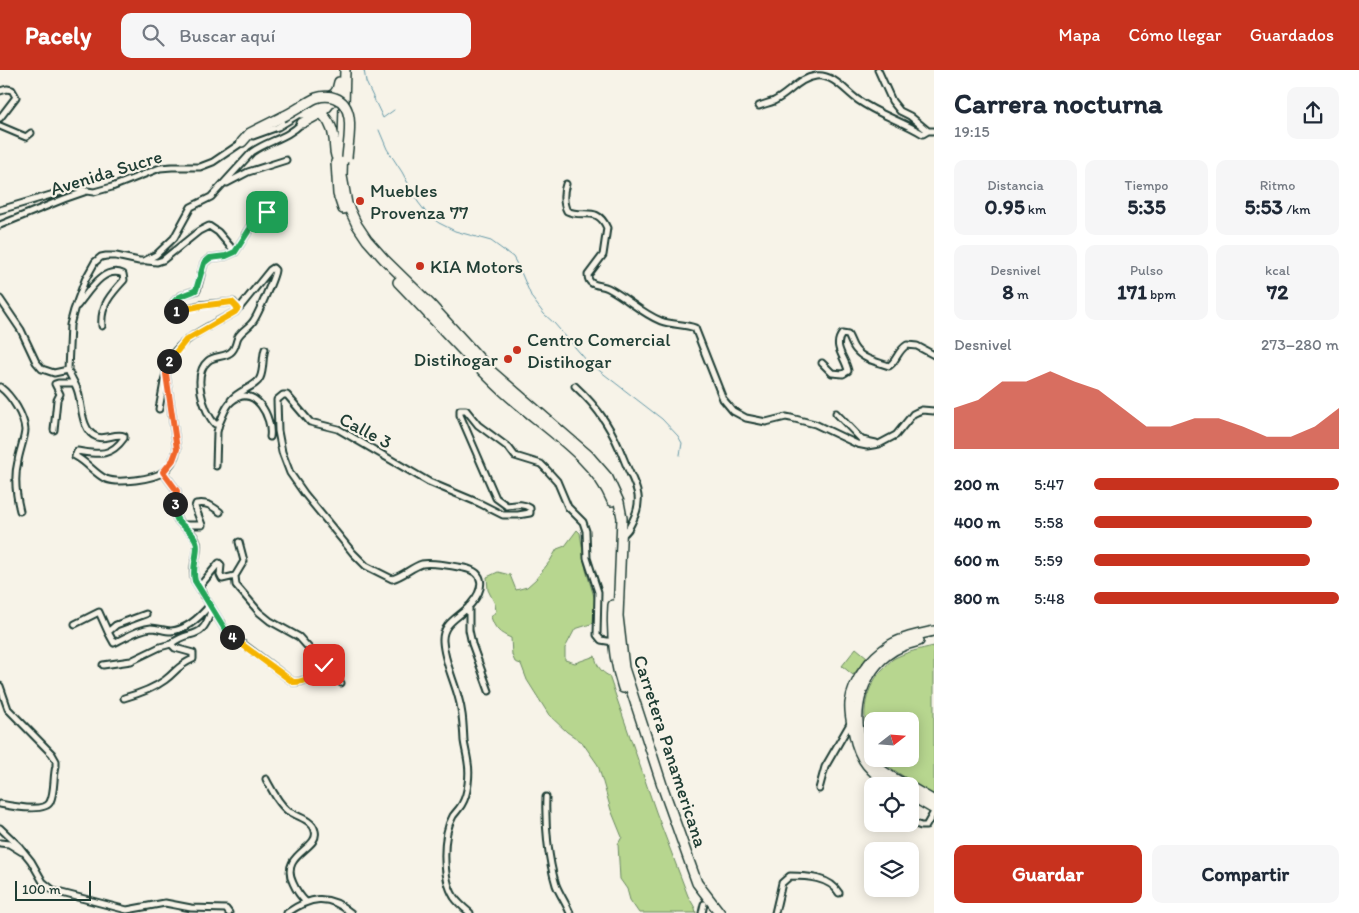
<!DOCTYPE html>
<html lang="es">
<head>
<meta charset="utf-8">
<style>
  body { margin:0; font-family:Itim,sans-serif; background:#f6f6f7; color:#1f2937; height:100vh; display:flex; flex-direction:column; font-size:19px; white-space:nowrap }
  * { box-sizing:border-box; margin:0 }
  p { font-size:16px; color:#747a83 }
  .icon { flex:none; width:28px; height:28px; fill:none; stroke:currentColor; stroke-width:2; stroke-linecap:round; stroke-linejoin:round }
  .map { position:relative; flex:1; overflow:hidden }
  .side { display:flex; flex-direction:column; background:#fff; width:425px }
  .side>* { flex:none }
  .needle { width:32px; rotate:73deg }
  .controls { position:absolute; left:864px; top:642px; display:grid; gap:10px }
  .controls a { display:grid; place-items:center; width:55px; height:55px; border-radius:10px; background:#fff; box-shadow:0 2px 12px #0003; font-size:25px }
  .scale { position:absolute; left:15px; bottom:12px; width:76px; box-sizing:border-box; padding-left:5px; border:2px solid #1f3d34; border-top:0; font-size:14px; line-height:18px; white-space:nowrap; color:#1f3d34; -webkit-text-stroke:4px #f7f3e8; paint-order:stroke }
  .pin { position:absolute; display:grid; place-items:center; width:42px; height:42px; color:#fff; margin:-21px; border-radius:10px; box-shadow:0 2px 8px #0006 }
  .km { position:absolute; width:25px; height:25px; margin:-12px; border-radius:50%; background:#222; color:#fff; font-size:14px; line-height:25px; text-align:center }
  .round { display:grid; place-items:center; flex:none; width:52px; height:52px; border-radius:10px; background:#f6f6f7 }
  .summary { display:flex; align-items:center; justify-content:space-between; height:85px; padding:0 20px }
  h1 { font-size:28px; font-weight:700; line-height:38px }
  .metrics { display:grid; grid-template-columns:repeat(3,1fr); gap:8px; height:85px; padding:5px 20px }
  .metrics div { display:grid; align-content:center; border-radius:10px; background:#f6f6f7; text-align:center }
  .metrics b { font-size:21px; font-weight:700 }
  .metrics small { font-size:14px; font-weight:400 }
  .metrics p { font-size:14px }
  .chart { height:140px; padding:10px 20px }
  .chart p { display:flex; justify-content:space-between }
  .chart svg { width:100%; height:90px; margin-top:5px; fill:#c8321e; opacity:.7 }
  .button { display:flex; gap:10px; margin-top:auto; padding:10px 20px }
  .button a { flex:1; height:58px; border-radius:10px; background:#c8321e; color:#fff; font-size:20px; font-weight:700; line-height:58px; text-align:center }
  .button a+a { background:#f6f6f7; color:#1f2937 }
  ul { padding:0 20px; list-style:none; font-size:16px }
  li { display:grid; grid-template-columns:80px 60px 1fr; align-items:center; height:38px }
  li i { height:12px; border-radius:6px; background:#c8321e }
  header { display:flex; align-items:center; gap:30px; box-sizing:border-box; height:70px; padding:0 25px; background:#c8321e; color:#fff }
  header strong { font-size:24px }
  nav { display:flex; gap:28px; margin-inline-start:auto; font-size:18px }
  .search { width:350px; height:45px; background:#f6f6f7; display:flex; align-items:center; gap:12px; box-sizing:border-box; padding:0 18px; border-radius:10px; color:#747a83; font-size:19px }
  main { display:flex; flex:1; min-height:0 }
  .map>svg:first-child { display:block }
</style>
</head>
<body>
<header>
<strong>Pacely</strong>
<div class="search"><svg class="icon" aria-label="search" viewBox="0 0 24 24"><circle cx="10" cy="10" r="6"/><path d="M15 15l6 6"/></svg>Buscar aquí</div>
<nav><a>Mapa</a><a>Cómo llegar</a><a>Guardados</a></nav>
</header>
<main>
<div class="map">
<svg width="934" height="843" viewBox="0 0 934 843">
  <rect width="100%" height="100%" fill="#f7f3e8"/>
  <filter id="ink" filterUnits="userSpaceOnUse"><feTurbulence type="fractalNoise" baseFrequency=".02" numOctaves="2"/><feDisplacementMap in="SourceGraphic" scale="10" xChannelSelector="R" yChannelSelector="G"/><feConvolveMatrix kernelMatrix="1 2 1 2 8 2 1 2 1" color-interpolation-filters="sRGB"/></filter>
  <g filter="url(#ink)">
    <path fill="#b7d68f" stroke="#6b8a62" d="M577 460 580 463 586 500 595 530 594 553 575 559 565 578V590L575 593 595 586C597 596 600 601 609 606L656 742 688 826 695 838 696 843H639L630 830 627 819 620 809 618 774 622 767 611 740 598 695 582 672 567 662 549 645 527 610 521 594 515 592 512 585 511 568C499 563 495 559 491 547L496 541 495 534 488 520 487 507 498 502 510 505 516 520 527 517 536 509 550 491 557 479 565 476Z
      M934 576V726L883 693 881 689H910V651H872V676C860 650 863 621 882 600 886 596 889 592 893 589 906 582 920 579 934 576Z
      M856 578 867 587 853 605 842 596Z"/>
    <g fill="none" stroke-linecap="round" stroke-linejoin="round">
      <path stroke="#6599a8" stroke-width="1" d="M364 0 366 12 383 48 394 40
        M379 60 387 79 402 102 418 132 428 145 439 153 455 161 491 171 513 187 520 200 532 228 544 244 554 253 587 291 662 349 678 366 682 373 680 385"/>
      <defs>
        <path id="minor" d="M878 0 892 31 900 41 910 46 928 61H934
          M0 21 7 19 12 20 16 27 0 48
          M759 36C764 34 769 33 774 31 789 24 799 8 816 6 834 4 846 22 858 30 879 45 902 51 923 64L928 61
          M0 56 26 67 31 63
          M253 66 278 57 301 43
          M227 113 248 102 286 90
          M566 114C563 122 563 134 567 141 583 149 597 135 607 158L603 185 588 205C588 217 600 214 608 218 627 228 641 243 661 251 672 255 684 254 695 258L723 329 733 341 746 348 766 352 786 347 791 348 815 354 857 374 867 376 879 374 896 365 913 344 917 342 922 340 934 341
          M0 140 71 119 76 118 86 121
          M0 155 64 129 87 121 94 122 112 117 160 98 172 97H200L213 92 244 71
          M147 191 157 192 163 190 199 161 209 156 218 162 235 182
          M0 229 21 260 36 292 42 299 54 303 68 300 70 255 74 240 85 210 95 192 101 187 106 186H116L139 191H144L156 185 174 168 191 137 211 127 252 82C269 70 286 69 302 53
          M77 236C88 223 103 195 123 204L124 210C111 224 100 236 102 256
          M238 238 241 236 270 200 273 198 275 200C275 206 258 244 254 250 250 257 242 260 238 267 236 271 236 277 232 281 226 288 214 285 208 291 192 304 203 341 215 354H219C223 347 225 336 232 331 255 313 273 348 270 367
          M822 293 832 303 843 304 848 301C846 288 832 277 842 264L848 265C851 270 852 276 856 280 864 290 878 292 889 296 897 291 897 281 907 275L917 276 934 285
          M68 300C71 308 76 314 78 322 82 334 81 362 97 367 106 370 115 363 124 366V368C110 388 97 384 77 381L75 386C87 392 95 404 106 409 118 414 154 409 163 402 171 396 175 388 177 379L166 304C166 273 213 255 235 242L238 238 233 232 200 235 176 241 172 236C176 225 187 224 197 220L204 193 210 188 226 186 235 182 253 154 267 142
          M575 316C600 339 613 361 625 392 634 414 645 426 633 450 630 456 628 462 622 465
          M0 317C12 326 24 346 25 360 25 367 19 383 18 391 14 407 16 425 20 441
          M231 330C239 320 256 317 260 308 264 300 262 288 265 279
          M159 339 165 307
          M836 343 862 370 876 373
          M54 360 57 330 60 324 55 314 58 313H74
          M216 396 217 362 219 354
          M163 402 177 421C177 428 174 434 175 441 175 456 193 458 197 472 200 483 190 496 195 511L226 561 293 612C305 613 316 604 324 595L299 567 270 551 259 542 236 515 235 506 244 491 239 472
          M183 455H202L195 437 196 434C207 432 212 436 220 442
          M199 517 219 493 221 495 220 505 222 509 235 506
          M469 536V560L472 574 489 621
          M75 554 99 542 108 562 114 573C125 568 138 559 151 558 158 558 164 561 171 561 187 560 200 547 210 535
          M108 562 116 555 146 544
          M103 595 131 591 160 577 171 574
          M324 595 341 613
          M0 616 8 639 52 684 56 691V696C53 707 55 722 50 732 45 743 10 736 0 734
          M124 628C138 624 153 619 165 610 177 601 177 596 193 589V583L175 578 171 574C191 558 201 573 211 541L209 537
          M266 709C272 720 278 733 288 741 296 746 313 750 315 761 320 779 279 784 293 813 296 820 300 826 306 832
          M819 719 825 697 851 652
          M546 727C545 754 548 789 556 815 560 825 566 833 570 843
          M910 752 921 756H926L934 742
          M0 758 19 776 31 791 43 812 54 821 127 840 165 833 191 838 226 839 229 843
          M0 773 9 774 22 782
          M287 843C310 827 328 823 351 843
          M470 843C464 838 458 833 454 827 442 808 442 765 453 746 456 742 460 738 462 734 468 724 470 704 468 693 467 685 465 678 464 671 463 654 463 642 458 626 453 608 444 590 443 571 442 552 461 547 471 534 484 519 486 502 464 498 453 496 432 492 422 494 412 497 403 506 392 509L366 496 353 483 304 423 290 403 282 382 278 361 277 330 283 325H287L310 352 338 359 429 412 479 433 503 445H518L530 443V438C522 433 516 435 507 436L496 428 460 345V340H466L478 355 509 378 515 386 541 394 547 400 557 411 568 437 583 452 586 461 587 488 598 522 597 565 601 570 613 572
          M702 843 704 834
          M775 843 782 813 790 806C806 806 830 807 839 823"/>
        <path id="primary" d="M345 0 342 106 347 134 357 155 367 170 384 189 431 235 491 301 588 385 608 408 619 432 622 448 618 546 624 598 663 718 697 813 720 843
          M306 40 334 24 337 20 339 12
          M301 43 317 41C327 46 333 58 334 69 335 75 334 80 336 86
          M302 53C316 46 330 40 334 24
          M242 72 250 63 282 47
          M336 92 338 124 343 139
          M398 212C433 248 466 286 502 320 537 353 594 386 612 431
          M613 535C611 564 614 591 623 618
          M894 716C884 710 875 705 867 695 860 686 856 675 854 664 852 654 849 644 850 633 853 610 871 587 890 575 903 567 920 564 934 561
          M908 716C896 709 882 703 873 692 847 661 856 609 887 585 897 577 908 574 919 571
          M910 717 934 731
          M910 725 934 739"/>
      </defs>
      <use href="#minor" stroke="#1f3d34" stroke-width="9"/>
      <use href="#primary" stroke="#1f3d34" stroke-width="12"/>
      <use href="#minor" stroke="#f7f3e8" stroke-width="5"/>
      <use href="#primary" stroke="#f7f3e8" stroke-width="9"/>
      <defs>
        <path id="primary-bridge" d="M282 47C294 42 305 33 316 28 322 26 330 26 335 28 357 36 348 70 347 88"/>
      </defs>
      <use href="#primary-bridge" stroke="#1f3d34" stroke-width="12" stroke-linecap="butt"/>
      <use href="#primary-bridge" stroke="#f7f3e8" stroke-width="9"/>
    </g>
  </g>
  <g fill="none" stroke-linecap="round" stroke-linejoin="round" filter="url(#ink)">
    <defs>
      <path id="split-1" d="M176 241 172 236C176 225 187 225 196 220L204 193 210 188 226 186 235 182 253 154 258 148 267 142"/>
      <path id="split-2" d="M169 291 186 270 235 242 238 238 232 232 200 236 176 241"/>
      <path id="split-3" d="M169 291 166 304 177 379 173 390 163 402 177 421 175 434"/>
      <path id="split-4" d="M175 434C172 457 190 455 196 471 200 481 191 496 195 511L226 561 232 567"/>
      <path id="split-5" d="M232 567 293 612C305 613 316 604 324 595"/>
    </defs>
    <use href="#split-1" stroke="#fff" stroke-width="10"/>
    <use href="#split-2" stroke="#fff" stroke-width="10"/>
    <use href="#split-3" stroke="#fff" stroke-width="10"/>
    <use href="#split-4" stroke="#fff" stroke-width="10"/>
    <use href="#split-5" stroke="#fff" stroke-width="10"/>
    <use href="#split-1" stroke="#22a559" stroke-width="6"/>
    <use href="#split-2" stroke="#f5b400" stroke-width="6"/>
    <use href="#split-3" stroke="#f0652b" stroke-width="6"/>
    <use href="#split-4" stroke="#22a559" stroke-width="6"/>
    <use href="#split-5" stroke="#f5b400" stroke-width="6"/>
  </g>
  <g fill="#c8321e" stroke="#f7f3e8" stroke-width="2">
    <circle cx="360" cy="131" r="5"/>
    <circle cx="420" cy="196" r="5"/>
    <circle cx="517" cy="280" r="5"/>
    <circle cx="508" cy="289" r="5"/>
  </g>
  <g text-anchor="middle" stroke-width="4.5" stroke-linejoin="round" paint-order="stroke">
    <g font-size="19" fill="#1f3d34" stroke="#f7f3e8">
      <text transform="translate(106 102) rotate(-17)" y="7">Avenida Sucre</text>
      <text transform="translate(366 360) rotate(28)" y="7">Calle 3</text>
      <text transform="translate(671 681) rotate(72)" y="7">Carretera Panamericana</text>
    </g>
    <g font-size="19" fill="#1f3d34" stroke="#f7f3e8" text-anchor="start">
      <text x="370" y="127">Muebles<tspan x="370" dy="22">Provenza 77</tspan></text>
      <text x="430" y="203">KIA Motors</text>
      <text x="527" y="276">Centro Comercial<tspan x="527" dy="22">Distihogar</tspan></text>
      <text x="498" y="296" text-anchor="end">Distihogar</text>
    </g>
  </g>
</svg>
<div class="controls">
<a><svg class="needle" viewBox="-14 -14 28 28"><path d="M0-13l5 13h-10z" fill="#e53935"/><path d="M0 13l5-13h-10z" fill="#747a83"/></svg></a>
<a><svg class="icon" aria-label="locate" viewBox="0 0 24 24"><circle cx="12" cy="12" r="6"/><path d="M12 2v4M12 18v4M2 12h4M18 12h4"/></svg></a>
<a><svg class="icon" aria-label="layers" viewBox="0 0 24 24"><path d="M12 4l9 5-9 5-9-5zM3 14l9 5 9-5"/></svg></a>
</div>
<div class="scale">100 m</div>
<div class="pin" style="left:267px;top:142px;background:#1e9e55"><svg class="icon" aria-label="arrive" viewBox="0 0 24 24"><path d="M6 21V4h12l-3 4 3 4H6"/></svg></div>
<div class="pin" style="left:324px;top:595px;background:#d93025"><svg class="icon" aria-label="check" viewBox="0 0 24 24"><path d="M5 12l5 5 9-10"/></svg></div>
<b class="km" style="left:176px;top:241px">1</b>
<b class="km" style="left:169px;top:291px">2</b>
<b class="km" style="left:175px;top:434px">3</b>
<b class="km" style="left:232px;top:567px">4</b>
</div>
<section class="side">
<div class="summary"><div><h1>Carrera nocturna</h1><p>19:15</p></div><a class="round"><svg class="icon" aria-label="share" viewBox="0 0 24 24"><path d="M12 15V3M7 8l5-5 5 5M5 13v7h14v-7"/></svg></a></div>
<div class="metrics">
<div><p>Distancia</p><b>0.95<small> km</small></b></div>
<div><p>Tiempo</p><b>5:35</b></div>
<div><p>Ritmo</p><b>5:53<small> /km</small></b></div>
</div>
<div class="metrics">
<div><p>Desnivel</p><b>8<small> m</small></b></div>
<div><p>Pulso</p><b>171<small> bpm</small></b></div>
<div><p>kcal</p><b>72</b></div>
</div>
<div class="chart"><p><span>Desnivel</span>273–280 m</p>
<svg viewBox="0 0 160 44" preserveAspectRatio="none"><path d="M0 44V24L10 20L20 11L30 11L40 6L50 11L60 15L70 24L80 33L90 33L100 29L110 29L120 33L130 38L140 38L150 33L160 24V44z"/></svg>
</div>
<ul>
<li><b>200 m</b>5:47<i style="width:100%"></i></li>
<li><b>400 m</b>5:58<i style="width:89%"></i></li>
<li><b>600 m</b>5:59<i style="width:88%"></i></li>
<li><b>800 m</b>5:48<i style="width:100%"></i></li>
</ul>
<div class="button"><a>Guardar</a><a>Compartir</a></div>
</section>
</main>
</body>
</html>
